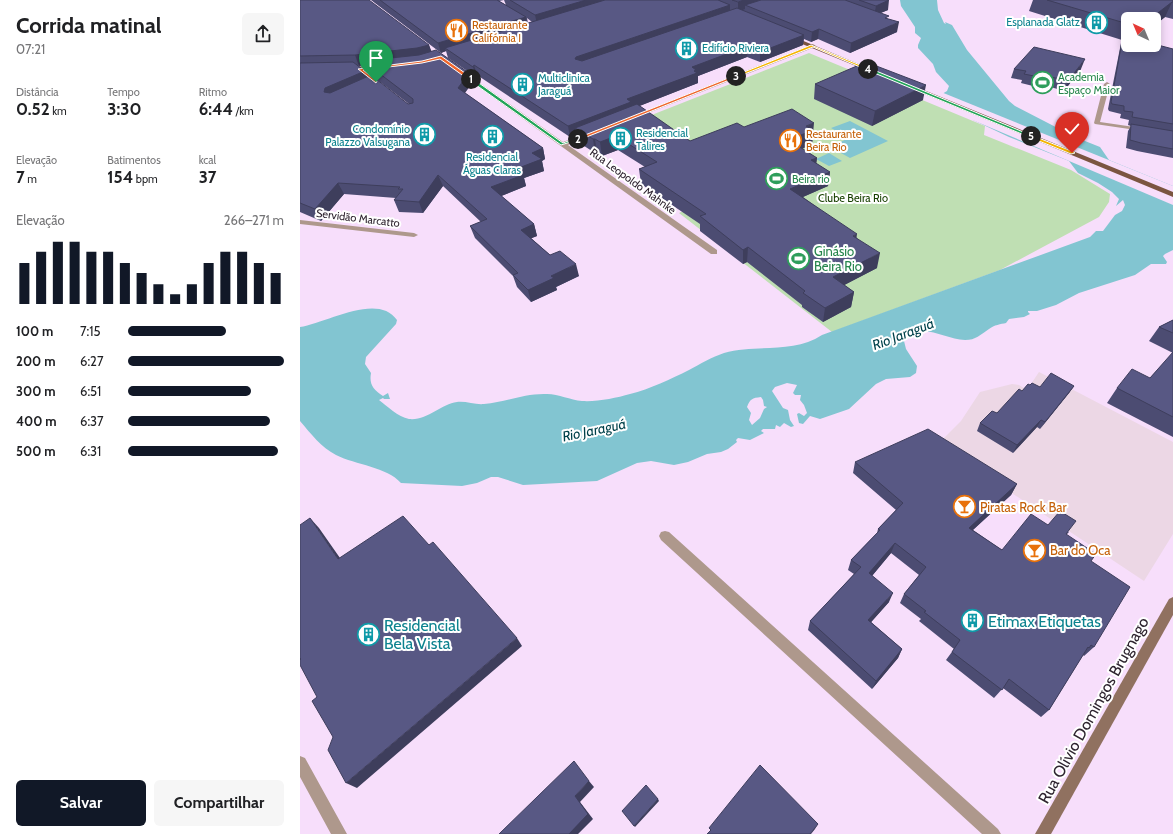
<!DOCTYPE html>
<html lang="pt">
<head>
<meta charset="utf-8">
<style>
  body { margin:0; font-family:Cabin,sans-serif; background:#f6f6f6; color:#202124; height:100vh; display:flex; flex-direction:column; font-size:15px; white-space:nowrap }
  * { box-sizing:border-box; margin:0 }
  p { font-size:13px; color:#757577 }
  .icon { flex:none; width:22px; height:22px; fill:none; stroke:currentColor; stroke-width:2; stroke-linecap:round; stroke-linejoin:round }
  .map { position:relative; flex:1; overflow:hidden }
  .side { display:flex; flex-direction:column; background:#fff; width:300px }
  .side>* { flex:none }
  .needle { width:26px; rotate:316deg }
  .fabs { position:absolute; left:821px; top:12px; display:grid; gap:8px }
  .fabs a { display:grid; place-items:center; width:40px; height:40px; border-radius:6px; background:#fff; box-shadow:0 2px 10px #0003; font-size:20px }
  .pin { position:absolute; display:grid; place-items:center; width:34px; height:34px; color:#fff; margin:-41px -17px; border-radius:50% 50% 50% 0; rotate:-45deg; box-shadow:0 0 4px #0007 }
  .pin .icon { rotate:45deg }
  .km { position:absolute; width:20px; height:20px; margin:-10px; border-radius:50%; background:#222; color:#fff; font-size:11px; line-height:20px; text-align:center }
  .round { display:grid; place-items:center; flex:none; width:42px; height:42px; border-radius:6px; background:#f6f6f6 }
  .headline { display:flex; align-items:center; justify-content:space-between; height:68px; padding:0 16px }
  h1 { font-size:22px; font-weight:800; line-height:30px }
  .stats { display:grid; grid-template-columns:repeat(3,1fr); gap:6px; height:68px; padding:4px 16px }
  .stats div { display:grid; align-content:center }
  .stats b { font-size:17px; font-weight:800 }
  .stats small { font-size:11px; font-weight:400 }
  .stats p { font-size:11px }
  .chart { height:112px; padding:8px 16px }
  .chart p { display:flex; justify-content:space-between }
  .chart svg { width:100%; height:72px; margin-top:4px; stroke:#111827; stroke-width:6 }
  .action { display:flex; gap:8px; margin-top:auto; padding:8px 16px }
  .action a { flex:1; height:46px; border-radius:6px; background:#111827; color:#fff; font-size:16px; font-weight:800; line-height:46px; text-align:center }
  .action a+a { background:#f6f6f6; color:#202124 }
  ul { padding:0 16px; list-style:none; font-size:13px }
  li { display:grid; grid-template-columns:64px 48px 1fr; align-items:center; height:30px }
  li i { height:10px; border-radius:5px; background:#111827 }
  main { display:flex; flex:1; min-height:0 }
  .map>svg:first-child { display:block }
</style>
</head>
<body>
<main>
<section class="side">
<div class="headline"><div><h1>Corrida matinal</h1><p>07:21</p></div><a class="round"><svg class="icon" aria-label="share" viewBox="0 0 24 24"><path d="M12 15V3M7 8l5-5 5 5M5 13v7h14v-7"/></svg></a></div>
<div class="stats">
<div><p>Distância</p><b>0.52<small> km</small></b></div>
<div><p>Tempo</p><b>3:30</b></div>
<div><p>Ritmo</p><b>6:44<small> /km</small></b></div>
</div>
<div class="stats">
<div><p>Elevação</p><b>7<small> m</small></b></div>
<div><p>Batimentos</p><b>154<small> bpm</small></b></div>
<div><p>kcal</p><b>37</b></div>
</div>
<div class="chart"><p><span>Elevação</span>266–271 m</p>
<svg viewBox="0 0 160 44" preserveAspectRatio="none"><path d="M5 44V19M15 44V12M25 44V6M35 44V6M45 44V12M55 44V12M65 44V19M75 44V25M85 44V32M95 44V38M105 44V32M115 44V19M125 44V12M135 44V12M145 44V19M155 44V25"/></svg>
</div>
<ul>
<li><b>100 m</b>7:15<i style="width:63%"></i></li>
<li><b>200 m</b>6:27<i style="width:100%"></i></li>
<li><b>300 m</b>6:51<i style="width:79%"></i></li>
<li><b>400 m</b>6:37<i style="width:91%"></i></li>
<li><b>500 m</b>6:31<i style="width:96%"></i></li>
</ul>
<div class="action"><a>Salvar</a><a>Compartilhar</a></div>
</section>
<div class="map">
<svg width="873" height="834" viewBox="0 0 873 834">
  <rect width="100%" height="100%" fill="#f7defb"/>
  <path fill="#ecd7e5" d="M739 372 873 442V534L844 581 638 444 661 421 680 392 712 384 719 385 727 390Z"/>
  <path fill="#bfdfb3" d="M509 53 685 126 684 135 771 170 810 194 809 202 799 217 700 270 532 332 379 213 436 185 344 118Z"/>
  <path fill="#82c5d1" fill-rule="evenodd" d="M600 0H637L638 10 644 23 646 24 645 22 652 25 667 50 709 101 715 106 775 137 800 147 809 160 873 186V250L865 254 863 256 867 262 866 264H851L835 275 779 293 756 305 737 311H728V312L730 314 724 317 709 319 706 323C701 324 694 325 689 329 680 335 676 340 665 340 644 339 620 320 604 341L606 349 617 366 616 373 610 377 586 379 576 384 549 409 520 419 510 416 503 424 499 423 497 414 499 413 504 416 507 413 504 405 500 400 501 395H495L493 393 497 385 487 383 475 387 472 391 483 408 488 410 490 420 494 426 491 427 484 423 480 427 476 425 475 429H463L461 431 464 433 450 440 438 438 436 440 437 442 428 449 421 452 407 454 388 462 374 465 351 461 337 463 297 481 223 485 198 477H191L177 483 162 486 101 483C87 467 56 465 36 455 21 447 11 434 0 421V327C26 323 78 292 97 320L96 324 66 357 65 364 71 373C69 384 73 390 83 396L88 393 90 399H84L83 398 79 400C87 406 98 417 109 419 127 421 141 404 157 402 166 401 176 405 184 404 206 402 225 393 247 394 259 394 270 400 282 401 297 402 316 398 330 394 350 389 371 379 389 370 400 364 412 357 424 353 456 344 493 354 522 335L790 237 796 231H803L815 215 822 211 825 205 823 200 816 206 819 199 812 192 798 183 778 173 769 161 709 137 673 120 642 94 647 91 649 86 636 72 633 64 618 48V45L621 38 615 33V27L601 6ZM461 397 463 400 464 406 467 407 464 409 460 418 452 425 449 420 451 413 447 407C450 399 452 398 461 397Z
    M550 121 588 141 550 158 530 147 549 138 531 128Z
    M529 153 542 161 529 166 516 159Z"/>
  <path fill="#f7defb" d="M641 92 873 186V205L663 116 641 101Z"/>
  <g fill="none" stroke-linecap="round" stroke-linejoin="round">
    <path fill="#ae988c" fill-rule="evenodd" d="M513 44 516 46 515 47 338 117 333 116Z
      M160 69 263 142 287 133H291V135L268 145 417 250V254H411L158 72 157 71Z
      M807 82 810 84 800 122 841 128 843 129V131L795 124 794 123 804 84Z
      M0 220 114 233 118 235 114 237 0 224Z
      M365 531 369 532 698 829 701 834H682L361 540 359 536 361 532Z
      M0 756 5 758 47 834H31L0 777Z"/>
    <path fill="#ae988c" fill-rule="evenodd" d="M80 65 82 66V68L48 71 45 69 48 67Z"/>
    <path fill="#907160" fill-rule="evenodd" d="M873 597V615L751 834H735L869 599Z"/>
    <path fill="#7b5541" fill-rule="evenodd" d="M490 37H494L573 70 568 71 490 39Z
      M610 86H614L873 192V197L610 88Z"/>
  </g>
  <path fill="#4c4c72" fill-rule="evenodd" d="M0 0 129 45 131 52 169 73 172 83 165 93 243 148 245 159 242 161 244 171 224 178 226 186 201 196 234 224 237 236 231 238 250 255 279 276 256 287 257 290 231 302 217 287 213 276 175 238 170 226 181 222 143 186 123 213 99 212 94 200 96 198 44 194 21 221 0 212ZM65 65 67 72 109 104H108L67 77 58 66Z
    M71 0H588V10L580 13 588 19 597 32 550 53 518 39 511 42 504 39 503 45 460 62 447 57 398 76V83L339 106 390 141 444 127 513 136 512 144 502 149 517 158 516 164 530 172 528 186 503 197 557 238 577 268 544 285 554 292 551 307 523 322 502 307V305L447 262 443 264 400 231V224L341 184 339 169 345 167 318 150 302 156 297 153H295L278 142 276 135 270 137 177 75 176 77 148 58 146 51 141 53ZM204 0 206 5 199 1ZM227 18 232 22 228 23Z
    M733 0H873V19L865 17 854 26V19H828V45L873 49V158L837 151 826 148 828 131 831 126 828 125 829 120 820 118 821 114 809 111 808 109 821 43 822 40 729 11Z
    M714 69H781L764 91 744 85 741 88 721 83 722 80 711 78Z
    M515 84 623 100 572 126 514 99Z
    M873 320V437L807 403 817 388 850 378 873 353 849 341 859 327Z
    M730 385 740 387 774 386 769 393 740 429 737 427 713 453 677 431 680 423 697 413Z
    M555 462 717 484 711 495 673 530 702 550 748 525 769 532 766 535 791 561 794 647 784 656 783 655 749 710 741 717 703 688 694 698 646 660 654 649 619 621 621 619 600 603 604 594 619 575 591 553 572 576 589 602 571 622 602 649 598 658 572 689 508 630 510 621 554 574 548 570 551 560 577 533 578 529 596 510 553 473Z"/>
  <path fill="#3e3e5c" d="M286 0H320L237 24 235 15Z
    M444 0H471L445 5V9L438 12V2Z
    M589 0 588 10 574 16 576 6Z
    M872 2 865 17 854 26V19H850Z
    M430 5V14L278 68 275 59 276 57Z
    M226 17 228 27 145 48 146 51 141 53 138 43Z
    M599 22 597 32 550 53 551 43Z
    M519 29 518 39 511 42 512 32Z
    M504 35 503 45 460 62V52Z
    M129 45 133 55 63 61 65 65 59 66 55 55Z
    M448 46 447 57 398 76V83L332 109 275 128 276 135 270 137 268 126 327 99 392 67Z
    M785 59 781 69 764 91 768 81Z
    M174 65 177 75 176 77 173 67Z
    M65 71 69 82 29 103 24 92 25 88Z
    M169 73 172 83 161 98 158 88Z
    M747 76 744 85 741 88 744 78Z
    M626 85 623 100 572 126 575 111Z
    M514 123 512 144 488 155 489 140 506 126Z
    M316 136 318 150 302 156 300 142Z
    M293 139H295L297 153H295Z
    M243 148 245 159 242 161 244 171 224 178 226 186 194 199 191 187 216 169 232 153Z
    M517 158 515 172 511 160Z
    M530 172 528 186 489 203 490 189Z
    M138 175 143 186 123 213 119 202Z
    M38 183 44 194 21 221 15 209Z
    M234 224 237 236 225 241 221 230Z
    M557 234 555 248 553 236Z
    M448 247 447 262 443 264V250Z
    M580 253 577 268 531 292 533 277Z
    M276 264 279 276 256 287 257 290 231 302 228 290 251 276Z
    M554 292 551 307 523 322 525 308Z
    M774 386 769 393 740 429 745 422Z
    M741 420 737 427 713 453 717 445Z
    M717 484 711 495 664 538 669 528Z
    M10 518 19 528 47 568 38 559Z
    M595 543 591 553 566 583 569 573Z
    M593 593 589 602 565 629 568 620Z
    M217 638 222 646 57 788 46 783Z
    M602 649 598 658 572 689 576 681Z
    M289 781 294 787 280 802 293 819 278 834H269L275 796Z
    M358 799 359 801 335 827 334 826Z
    M518 824 515 829 511 834H510Z"/>
  <path fill="#585884" stroke="#3e3e5c" d="M0 0H69L129 45 117 48 55 55 0 56Z
    M80 0H197L226 17 138 43Z
    M210 0H286L235 15Z
    M305 0H418L430 5 276 57 275 59 282 61 437 8 504 35 460 52 448 46 392 67 396 70 394 71 397 73 327 99 331 102 268 126 174 65 173 67 145 48Z
    M432 0H444L438 2Z
    M461 0H545L589 16 585 18 599 22 551 43 519 29 512 32 445 5Z
    M559 0H589L576 6Z
    M747 0H873V2H872L850 19H828V24Z
    M823 36 828 37V45H854V44L873 49V124L832 117 833 112 824 111V106L812 104 811 102Z
    M734 47 785 59 768 81 747 76 744 78 724 74 726 71 714 69Z
    M136 50 169 73 158 88 243 148 232 153 242 159 216 169 223 175 191 187 234 224 221 230 250 255 260 251 276 264 251 276 254 278 228 290 213 275 218 273 170 226 187 219 138 175 119 202 94 200 103 189H98L100 187 38 183 15 209 0 203V63L53 62 65 71 25 88 24 92 30 93 71 75 108 104 113 103V99L63 61 119 55Z
    M566 62 626 85 575 111 515 84Z
    M337 104 390 141 437 123 444 127 492 109 514 123 506 126 513 130 489 140 517 158 511 160 530 172 490 189 557 234 553 236 580 253 533 277 554 292 525 308 503 293 505 291 448 247 443 250 400 216 406 214 339 169 357 162 316 136 300 142 295 139H293L275 128Z
    M831 124 873 131V149L841 143 830 140Z
    M873 320V333L859 327Z
    M873 352V417L817 388 832 369 850 378Z
    M751 373 774 386 745 422 741 420 717 445 680 423 692 411 697 413 719 389 722 391 728 384 730 385 732 383 740 387Z
    M628 429 717 484 669 528 702 550 731 514 748 525 760 511 776 521 766 534 796 554 791 561 830 587 794 647 791 645 789 648 788 647 749 710 709 679 702 690 652 652 660 640 624 612 626 611 604 594 626 567 595 543 569 573 593 593 568 620 602 649 576 681 510 621 561 567 551 560 580 530 578 529 603 503 555 462Z
    M103 516 129 545 133 542 217 638 46 783 28 750 33 737 12 701 17 697 0 665V660L1 659 0 658V525L10 518 38 559Z
    M274 761 289 781 275 796 288 814 269 834H199Z
    M460 765 518 824 510 834H407L411 830 409 828Z
    M346 785 358 799 334 826 322 811Z"/>
  <path fill="#f0652b" stroke="#fff" d="M141 56 172 78V80H169L140 59 122 63 63 70 77 81 76 83 58 69 122 61Z"/>
  <path fill="#22a559" stroke="#fff" d="M169 78H172L263 143 276 138 280 139 261 145 169 80Z"/>
  <path fill="#f0652b" stroke="#fff" d="M436 75 437 77 279 140 275 139Z"/>
  <path fill="#f5b400" stroke="#fff" d="M511 45 570 69 567 70 513 47 437 77 434 76Z"/>
  <path fill="#22a559" stroke="#fff" d="M567 68H569L733 136 729 137 567 70Z"/>
  <path fill="#f5b400" stroke="#fff" d="M731 135 774 152 775 153 771 154 729 137Z"/>
  <defs>
    <symbol id="building-ring" viewBox="-11 -11 22 22"><circle r="9.5" fill="#fff" stroke="#0f9aa8" stroke-width="1.5"/><path d="M-4-6H4V6H1V3H-1V6H-4ZM-2.5-4.3h1.7v1.8h-1.7ZM.8-4.3h1.7v1.8H.8ZM-2.5-1h1.7V.8h-1.7ZM.8-1h1.7V.8H.8Z" fill="#0f9aa8"/></symbol>
    <symbol id="restaurant-ring" viewBox="-11 -11 22 22"><circle r="9.5" fill="#fff" stroke="#e8710a" stroke-width="1.5"/><path d="M-5-6h1v4h1v-4h1v4h1v-4h1v5L-1.5 .5V6h-2V.5L-5-1ZM5-6V6H3V1.5H1.5Q1.5-4 5-6Z" fill="#e8710a"/></symbol>
    <symbol id="stadium-ring" viewBox="-11 -11 22 22"><circle r="9.5" fill="#fff" stroke="#2e9e5b" stroke-width="1.5"/><path d="M0-5a6.5 5 0 1 0 0 10a6.5 5 0 1 0 0-10ZM-3.5-1.8h7v3.6h-7Z" fill="#2e9e5b"/></symbol>
    <symbol id="bar-ring" viewBox="-11 -11 22 22"><circle r="9.5" fill="#fff" stroke="#e8710a" stroke-width="1.5"/><path d="M-6-5H6L.8 .8V4.5H3.5V6h-7V4.5H-.8V.8Z" fill="#e8710a"/></symbol>
  </defs>
  <g fill-rule="evenodd">
    <use href="#building-ring" x="784" y="10" width="25" height="25"/>
    <use href="#restaurant-ring" x="144" y="18" width="25" height="25"/>
    <use href="#building-ring" x="374" y="36" width="25" height="25"/>
    <use href="#stadium-ring" x="730" y="70" width="25" height="25"/>
    <use href="#building-ring" x="210" y="72" width="25" height="25"/>
    <use href="#building-ring" x="112" y="122" width="25" height="25"/>
    <use href="#building-ring" x="180" y="124" width="25" height="25"/>
    <use href="#building-ring" x="308" y="126" width="25" height="25"/>
    <use href="#restaurant-ring" x="478" y="128" width="25" height="25"/>
    <use href="#stadium-ring" x="464" y="166" width="25" height="25"/>
    <use href="#stadium-ring" x="486" y="246" width="25" height="25"/>
    <use href="#bar-ring" x="652" y="494" width="25" height="25"/>
    <use href="#bar-ring" x="722" y="538" width="25" height="25"/>
    <use href="#building-ring" x="660" y="608" width="25" height="25"/>
    <use href="#building-ring" x="56" y="622" width="25" height="25"/>
  </g>
  <g text-anchor="middle" stroke-width="4" stroke-linejoin="round" paint-order="stroke">
    <g font-size="11" fill="#0d838f" stroke="#fff" text-anchor="start">
      <text x="780" y="26" text-anchor="end">Esplanada Glatz</text>
      <text x="402" y="52">Edifício Riviera</text>
      <text x="238" y="82">Multiclinica<tspan x="238" dy="13">Jaraguá</tspan></text>
      <text x="110" y="133" text-anchor="end">Condomínio<tspan x="110" dy="13">Palazzo Valsugana</tspan></text>
      <text x="336" y="137">Residencial<tspan x="336" dy="13">Talires</tspan></text>
      <text x="192" y="161" text-anchor="middle">Residencial<tspan x="192" dy="13">Águas Claras</tspan></text>
    </g>
    <g font-size="11" fill="#c56008" stroke="#fff" text-anchor="start">
      <text x="172" y="29">Restaurante<tspan x="172" dy="13">Califórnia I</tspan></text>
      <text x="506" y="138">Restaurante<tspan x="506" dy="13">Beira Rio</tspan></text>
    </g>
    <g font-size="11" fill="#27864d" stroke="#fff" text-anchor="start">
      <text x="758" y="81">Academia<tspan x="758" dy="13">Espaço Maior</tspan></text>
      <text x="492" y="183">Beira rio</text>
    </g>
    <g font-size="11" fill="#2f2530" stroke="#fff">
      <text transform="translate(333 181) rotate(36)" y="4">Rua Leopoldo Mahnke</text>
      <text transform="translate(58 218) rotate(7)" y="4">Servidão Marcatto</text>
    </g>
    <g font-size="11" fill="#184001" stroke="#fff">
      <text x="553" y="202">Clube Beira Rio</text>
    </g>
    <g font-size="13" fill="#27864d" stroke="#fff" text-anchor="start">
      <text x="514" y="256">Ginásio<tspan x="514" dy="15">Beira Rio</tspan></text>
    </g>
    <g font-size="13" fill="#c56008" stroke="#fff" text-anchor="start">
      <text x="680" y="512">Piratas Rock Bar</text>
      <text x="750" y="555">Bar do Oca</text>
    </g>
    <g font-size="14" font-style="italic" fill="#00414a" stroke="#fff">
      <text transform="translate(603 334) rotate(-21)" y="5">Rio Jaraguá</text>
      <text transform="translate(294 430) rotate(-12)" y="5">Rio Jaraguá</text>
    </g>
    <g font-size="16" fill="#0d838f" stroke="#fff" text-anchor="start">
      <text x="688" y="627">Etimax Etiquetas</text>
      <text x="84" y="631">Residencial<tspan x="84" dy="18">Bela Vista</tspan></text>
    </g>
    <g font-size="16" fill="#2f2530" stroke="#fff">
      <text transform="translate(793 710) rotate(-61)" y="6">Rua Olívio Domingos Brugnago</text>
    </g>
  </g>
</svg>
<div class="fabs">
<a><svg class="needle" viewBox="-14 -14 28 28"><path d="M0-13l5 13h-10z" fill="#e53935"/><path d="M0 13l5-13h-10z" fill="#757577"/></svg></a>
</div>
<div class="pin" style="left:76px;top:82px;background:#1e9e55"><svg class="icon" aria-label="arrive" viewBox="0 0 24 24"><path d="M6 21V4h12l-3 4 3 4H6"/></svg></div>
<div class="pin" style="left:772px;top:153px;background:#d93025"><svg class="icon" aria-label="check" viewBox="0 0 24 24"><path d="M5 12l5 5 9-10"/></svg></div>
<b class="km" style="left:171px;top:79px">1</b>
<b class="km" style="left:278px;top:139px">2</b>
<b class="km" style="left:436px;top:76px">3</b>
<b class="km" style="left:568px;top:69px">4</b>
<b class="km" style="left:731px;top:136px">5</b>
</div>
</main>
</body>
</html>
